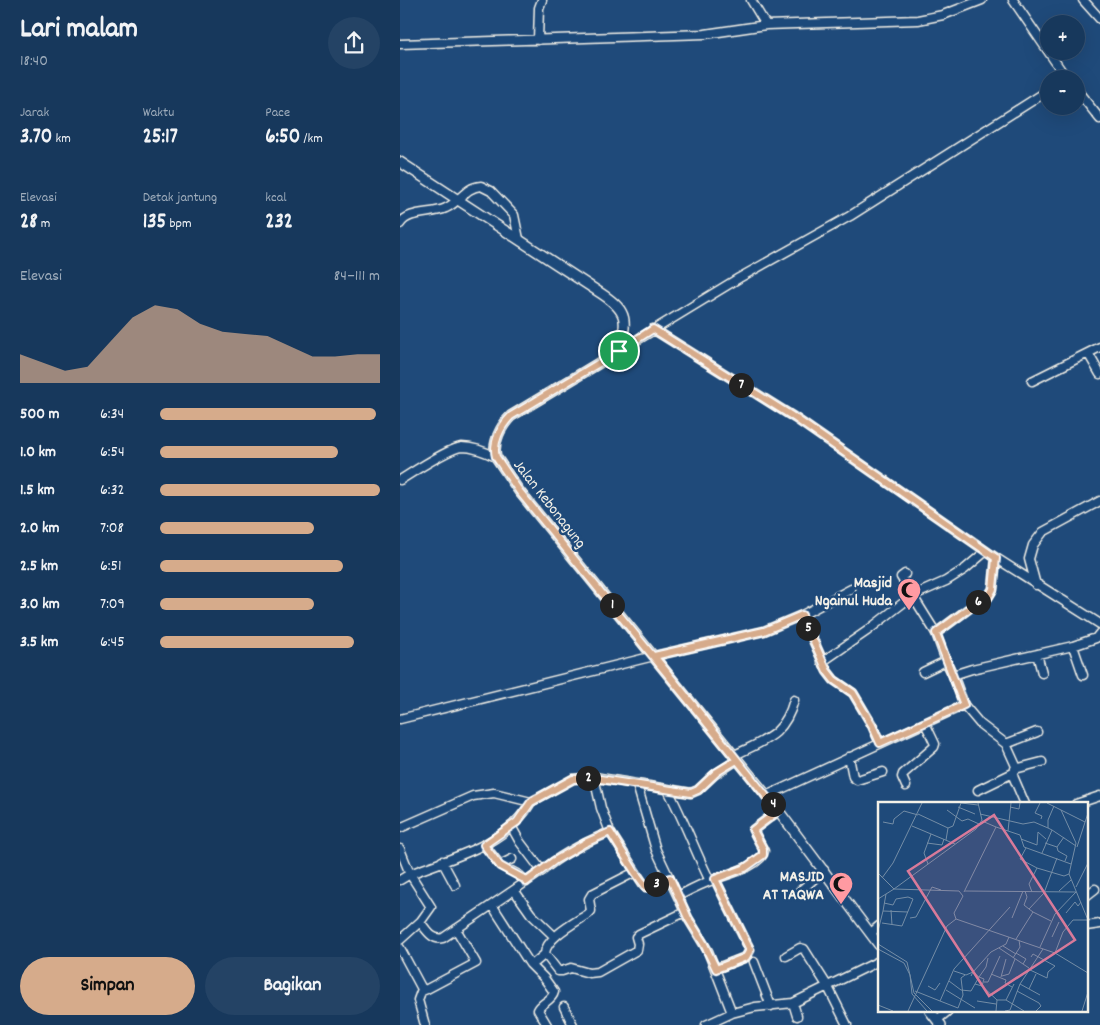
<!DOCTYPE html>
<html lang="id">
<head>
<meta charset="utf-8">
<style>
  body { margin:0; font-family:Dekko,sans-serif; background:#244365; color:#f1f3f6; height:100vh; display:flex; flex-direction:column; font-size:19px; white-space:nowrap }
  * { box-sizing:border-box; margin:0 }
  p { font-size:16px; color:#9eacbb }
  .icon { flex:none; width:28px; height:28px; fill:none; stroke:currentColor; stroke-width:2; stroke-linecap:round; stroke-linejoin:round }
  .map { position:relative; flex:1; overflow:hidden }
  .panel { display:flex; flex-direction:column; background:#17385c; width:400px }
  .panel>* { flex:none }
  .fabs { position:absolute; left:640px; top:15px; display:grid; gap:10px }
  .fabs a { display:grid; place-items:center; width:45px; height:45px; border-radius:50%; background:#17385c; box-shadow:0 5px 20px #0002,0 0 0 1px #365272; font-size:25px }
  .pin { position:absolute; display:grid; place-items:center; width:42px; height:42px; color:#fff; margin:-21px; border:2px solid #fff; border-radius:50%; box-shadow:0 1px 5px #0007 }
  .km { position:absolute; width:25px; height:25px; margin:-12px; border-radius:50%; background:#222; color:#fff; font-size:14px; line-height:25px; text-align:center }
  .round { display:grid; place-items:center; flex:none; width:52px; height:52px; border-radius:26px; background:#244365 }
  .headline { display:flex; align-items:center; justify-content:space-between; height:85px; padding:0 20px }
  h1 { font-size:28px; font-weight:700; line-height:38px }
  .stats { display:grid; grid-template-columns:repeat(3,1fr); gap:8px; height:85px; padding:5px 20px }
  .stats div { display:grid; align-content:center }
  .stats b { font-size:21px; font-weight:700 }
  .stats small { font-size:14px; font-weight:400 }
  .stats p { font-size:14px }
  .chart { height:140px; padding:10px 20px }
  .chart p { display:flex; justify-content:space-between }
  .chart svg { width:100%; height:90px; margin-top:5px; fill:#d6ab8b; opacity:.7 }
  .button { display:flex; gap:10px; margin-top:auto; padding:10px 20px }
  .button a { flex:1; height:58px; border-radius:30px; background:#d6ab8b; color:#111; font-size:20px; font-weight:700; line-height:58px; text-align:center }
  .button a+a { background:#244365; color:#f1f3f6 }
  ul { padding:0 20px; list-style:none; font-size:16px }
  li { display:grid; grid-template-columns:80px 60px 1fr; align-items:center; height:38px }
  li i { height:12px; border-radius:6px; background:#d6ab8b }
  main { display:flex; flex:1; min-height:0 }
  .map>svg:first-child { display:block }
</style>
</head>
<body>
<main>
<section class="panel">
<div class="headline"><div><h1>Lari malam</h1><p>18:40</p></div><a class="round"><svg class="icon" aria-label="share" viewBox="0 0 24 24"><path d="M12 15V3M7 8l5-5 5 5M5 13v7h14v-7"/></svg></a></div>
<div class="stats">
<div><p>Jarak</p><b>3.70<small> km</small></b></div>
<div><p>Waktu</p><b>25:17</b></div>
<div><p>Pace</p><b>6:50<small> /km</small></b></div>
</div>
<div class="stats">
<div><p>Elevasi</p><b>28<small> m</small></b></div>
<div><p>Detak jantung</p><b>135<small> bpm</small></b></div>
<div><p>kcal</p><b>232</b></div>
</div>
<div class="chart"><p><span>Elevasi</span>84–111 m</p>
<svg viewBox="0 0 160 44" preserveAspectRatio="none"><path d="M0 44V30L10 34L20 38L30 36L40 24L50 12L60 6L70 8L80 15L90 19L100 20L110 21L120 26L130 31L140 31L150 30L160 30V44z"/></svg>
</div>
<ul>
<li><b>500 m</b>6:34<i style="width:98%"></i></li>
<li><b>1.0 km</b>6:54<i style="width:81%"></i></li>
<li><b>1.5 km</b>6:32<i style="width:100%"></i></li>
<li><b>2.0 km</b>7:08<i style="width:70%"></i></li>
<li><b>2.5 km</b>6:51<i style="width:83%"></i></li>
<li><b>3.0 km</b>7:09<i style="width:70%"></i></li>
<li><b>3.5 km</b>6:45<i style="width:88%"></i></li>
</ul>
<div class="button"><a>Simpan</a><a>Bagikan</a></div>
</section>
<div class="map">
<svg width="700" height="1025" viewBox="0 0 700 1025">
  <rect width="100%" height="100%" fill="#1f4a7a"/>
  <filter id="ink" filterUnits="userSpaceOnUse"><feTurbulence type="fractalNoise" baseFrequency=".02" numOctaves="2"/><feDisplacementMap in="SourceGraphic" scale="10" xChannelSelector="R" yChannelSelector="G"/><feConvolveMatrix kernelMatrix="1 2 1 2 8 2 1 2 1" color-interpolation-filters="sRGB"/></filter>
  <g filter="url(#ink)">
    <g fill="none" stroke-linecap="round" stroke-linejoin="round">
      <defs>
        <path id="minor" d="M351 0 366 25
          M613 0 667 79
          M683 0 700 19
          M138 40 139 8 142 0
          M0 44 305 34 366 25 518 20 543 15 582 0
          M676 89 700 119
          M0 224C9 210 31 215 46 208 60 202 65 187 81 186L91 191 114 215 119 239
          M253 329 395 418 596 558 700 624
          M700 347 688 353 700 374
          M219 351 339 278 450 216 649 90
          M632 381 688 353
          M0 480C13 472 49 448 62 447 74 447 86 452 96 457
          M505 574 501 577 536 633
          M636 585 629 559 633 545 643 532 700 501
          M402 615 427 671 434 680 453 693 472 725 480 743
          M673 646 683 675
          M637 654 642 673
          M422 662 467 631 512 596 546 581 565 569 586 551
          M523 672 546 661
          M553 675 546 661 536 633 575 604 588 597 593 589 596 558
          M564 705 580 724 606 744 616 766 613 776 625 804
          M0 719 254 656 364 631 402 615 451 589
          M606 744 637 732
          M333 756C364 740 384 737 394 700
          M449 757 453 777 457 780 483 772
          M615 769 642 762
          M194 777 201 808 210 832 244 885 246 887H249L269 877
          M237 785 256 850 288 918 308 951 332 1013
          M506 786 502 777 503 774 534 747 535 744 525 723
          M268 790C284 820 295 851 310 881
          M578 790 613 773
          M366 796 564 705 553 675 572 669 673 646 696 638 700 633
          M676 804 700 796
          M111 826 120 842 142 871
          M0 828 73 796 94 793 131 802 173 779 194 777 291 793 298 790 314 775 337 760
          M84 845 100 865 119 875 126 882
          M0 849 10 874 31 907 21 921 0 940
          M42 861 55 885
          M100 865 112 859
          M315 879 350 950 346 957 315 969
          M0 880 10 874C53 857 107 845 131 802
          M114 890 131 914 155 937
          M399 892 424 870
          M278 896C288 891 299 885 310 881 323 875 361 867 364 851L353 830 378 811
          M686 896 695 889
          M92 905 130 964 144 978 154 992C152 1001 142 1002 138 1010L147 1025
          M20 922C26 929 32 941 43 938L142 871C161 854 186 842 210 832
          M686 926 700 924
          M471 933 479 926
          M0 948 22 989 18 1000 25 1025
          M145 954 158 971H162L171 968 189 973 198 972 237 950 238 944 236 937 239 934 285 912
          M386 956 400 948 404 949 428 987 447 1025
          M354 962 371 1006
          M132 965 145 954C145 938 176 922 188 914L191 911 189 899 192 894 235 872
          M22 991 27 989 76 963 56 929
          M393 1003 397 1016
          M164 1007 173 1025
          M537 1020 548 1011
          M306 1025 332 1013 355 1007 393 1003 479 961"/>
        <path id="major" d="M0 162 202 294C229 312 227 321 219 351L111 416C101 426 92 443 96 457L119 491 375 806 479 945
          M530 1011 541 1025"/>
      </defs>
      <use href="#minor" stroke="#f4f1e8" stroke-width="11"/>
      <use href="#major" stroke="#f4f1e8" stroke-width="12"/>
      <use href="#minor" stroke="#1f4a7a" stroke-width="8"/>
      <use href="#major" stroke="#1f4a7a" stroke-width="9"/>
    </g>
  </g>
  <g fill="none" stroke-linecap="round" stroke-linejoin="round" filter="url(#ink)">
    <defs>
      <path id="route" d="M219 351 111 416C101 426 92 443 96 457L119 491 337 760 317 772 298 790 291 793 194 778 173 779 131 802 117 822 84 845 100 866 124 879 126 882 154 861 185 843 210 832 235 872 246 887 270 878 288 918 304 944 316 969 346 957 350 950 315 879 345 868 363 855V849L353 830 378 811 254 656 364 631 402 615 427 671 434 680 453 693 472 725 480 743 564 705 536 633 575 604 588 598 593 589 596 558 395 418 253 329 219 351"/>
    </defs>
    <use href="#route" stroke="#fff" stroke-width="10"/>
    <use href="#route" stroke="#d6ab8b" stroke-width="6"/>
  </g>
  <defs>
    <symbol id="mosque-pin" viewBox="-11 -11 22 30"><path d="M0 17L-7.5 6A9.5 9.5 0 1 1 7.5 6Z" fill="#ff9aa2" stroke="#1f4a7a"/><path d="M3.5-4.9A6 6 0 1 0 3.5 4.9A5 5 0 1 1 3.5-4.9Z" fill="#111"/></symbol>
  </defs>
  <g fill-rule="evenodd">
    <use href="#mosque-pin" x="495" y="576" width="28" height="38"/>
    <use href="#mosque-pin" x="427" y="870" width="28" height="38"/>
  </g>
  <g text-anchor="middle" stroke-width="5" stroke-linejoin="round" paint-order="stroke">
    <g font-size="16" fill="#f4f1e8" stroke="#1f4a7a">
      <text transform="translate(151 503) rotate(52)" y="6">Jalan Kebonagung</text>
    </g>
    <g font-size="16" font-weight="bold" fill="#f4f1e8" stroke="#1f4a7a" text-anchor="end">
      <text x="492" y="587">Masjid<tspan x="492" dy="18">Ngainul Huda</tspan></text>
      <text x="424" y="881">MASJID<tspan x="424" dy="18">AT TAQWA</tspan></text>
    </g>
  </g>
  <g transform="translate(478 802)">
    <rect width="210" height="210" fill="#1f4a7a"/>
    <path fill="none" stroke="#748da6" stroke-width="1" d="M83 1 100 3M162 1 157 11 164 14 163 17M169 1 183 8 198 41 191 72 210 118M80 5 97 12M132 5 141 7 142 1M69 8 84 19 90 17 101 22M183 8 207 20M40 12 70 26M102 12 145 22 156 20 170 26M5 20 15 22 16 17 26 9 40 13M34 24 77 42M118 25 142 33 146 45 193 62M174 28 198 44M130 29 133 1M143 37 159 43M68 38 70 26 75 24 83 1M49 41 64 43 66 37M167 41 179 45 186 35M159 43 160 30 168 37M179 45 180 49 189 54 187 59M199 45 210 11M148 46 142 57 159 66 151 82 154 90M164 51 174 28 170 26V18L176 4M50 62 46 51 53 32M159 66 186 74 191 72M0 71 16 87 98 27 104 18 100 1M4 76 15 61 44 1M198 85 210 61M87 89 198 90M147 89 149 95 146 103 151 107M181 89 193 78M86 90 118 25 104 19M8 92 5 109 30 110M0 97 16 87 81 89 85 94 76 111 78 117 177 151 210 171M13 108 14 123M155 110 173 119M188 111 197 100 200 104 203 100M32 116 38 115 54 85 63 88M134 116 145 89M4 121 24 124 35 97 30 95 18 97 15 103 6 101M0 129 5 109M174 135 181 120M138 137 155 110 151 107 166 91 179 56M0 142 29 160 36 191 54 209M125 144 138 152M162 145 177 112 198 90M121 146 151 166M0 147 26 161 32 173 34 192 49 209M138 151 148 157 145 162M177 151 185 130 195 118H210M135 156 142 145 141 138M150 167 169 176 170 170 177 164 155 152 153 155M76 169 88 173 95 170 113 150 128 142 131 135M113 172 128 178 127 181 134 185M93 174 95 170 101 175 106 177 104 184 97 182 101 175 108 165 110 156M124 174 131 172 137 157M123 175 128 157M71 179 83 188 93 189 97 182M106 180H110L122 154M142 182 162 193M50 184 57 188 62 181M104 184 119 198 118 209M151 187 158 172M68 188 97 206M37 189 62 199 76 167 132 105M139 189 161 201 163 204 158 209M119 198H128L146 209M128 198 136 182M62 199 80 206 85 193 83 176 87 173M99 199 118 202M0 203 15 209M30 209 69 124 78 117M127 209 132 208 142 182 165 147M204 209 210 190"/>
    <path fill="#d87a9a" fill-opacity="0.15" stroke="#d87a9a" stroke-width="2.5" d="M116 13 197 138 111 194 30 69Z"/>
    <rect width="210" height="210" fill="none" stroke="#f4f1e8" stroke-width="2.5"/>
  </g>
</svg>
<div class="fabs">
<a>+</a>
<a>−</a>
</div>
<div class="pin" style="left:219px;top:351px;background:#1e9e55"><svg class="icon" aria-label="arrive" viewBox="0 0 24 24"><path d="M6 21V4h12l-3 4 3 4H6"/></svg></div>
<b class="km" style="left:212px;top:605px">1</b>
<b class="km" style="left:188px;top:778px">2</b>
<b class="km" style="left:256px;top:884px">3</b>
<b class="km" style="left:373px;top:804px">4</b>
<b class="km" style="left:408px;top:628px">5</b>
<b class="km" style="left:578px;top:602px">6</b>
<b class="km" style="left:341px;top:385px">7</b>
</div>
</main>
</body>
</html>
